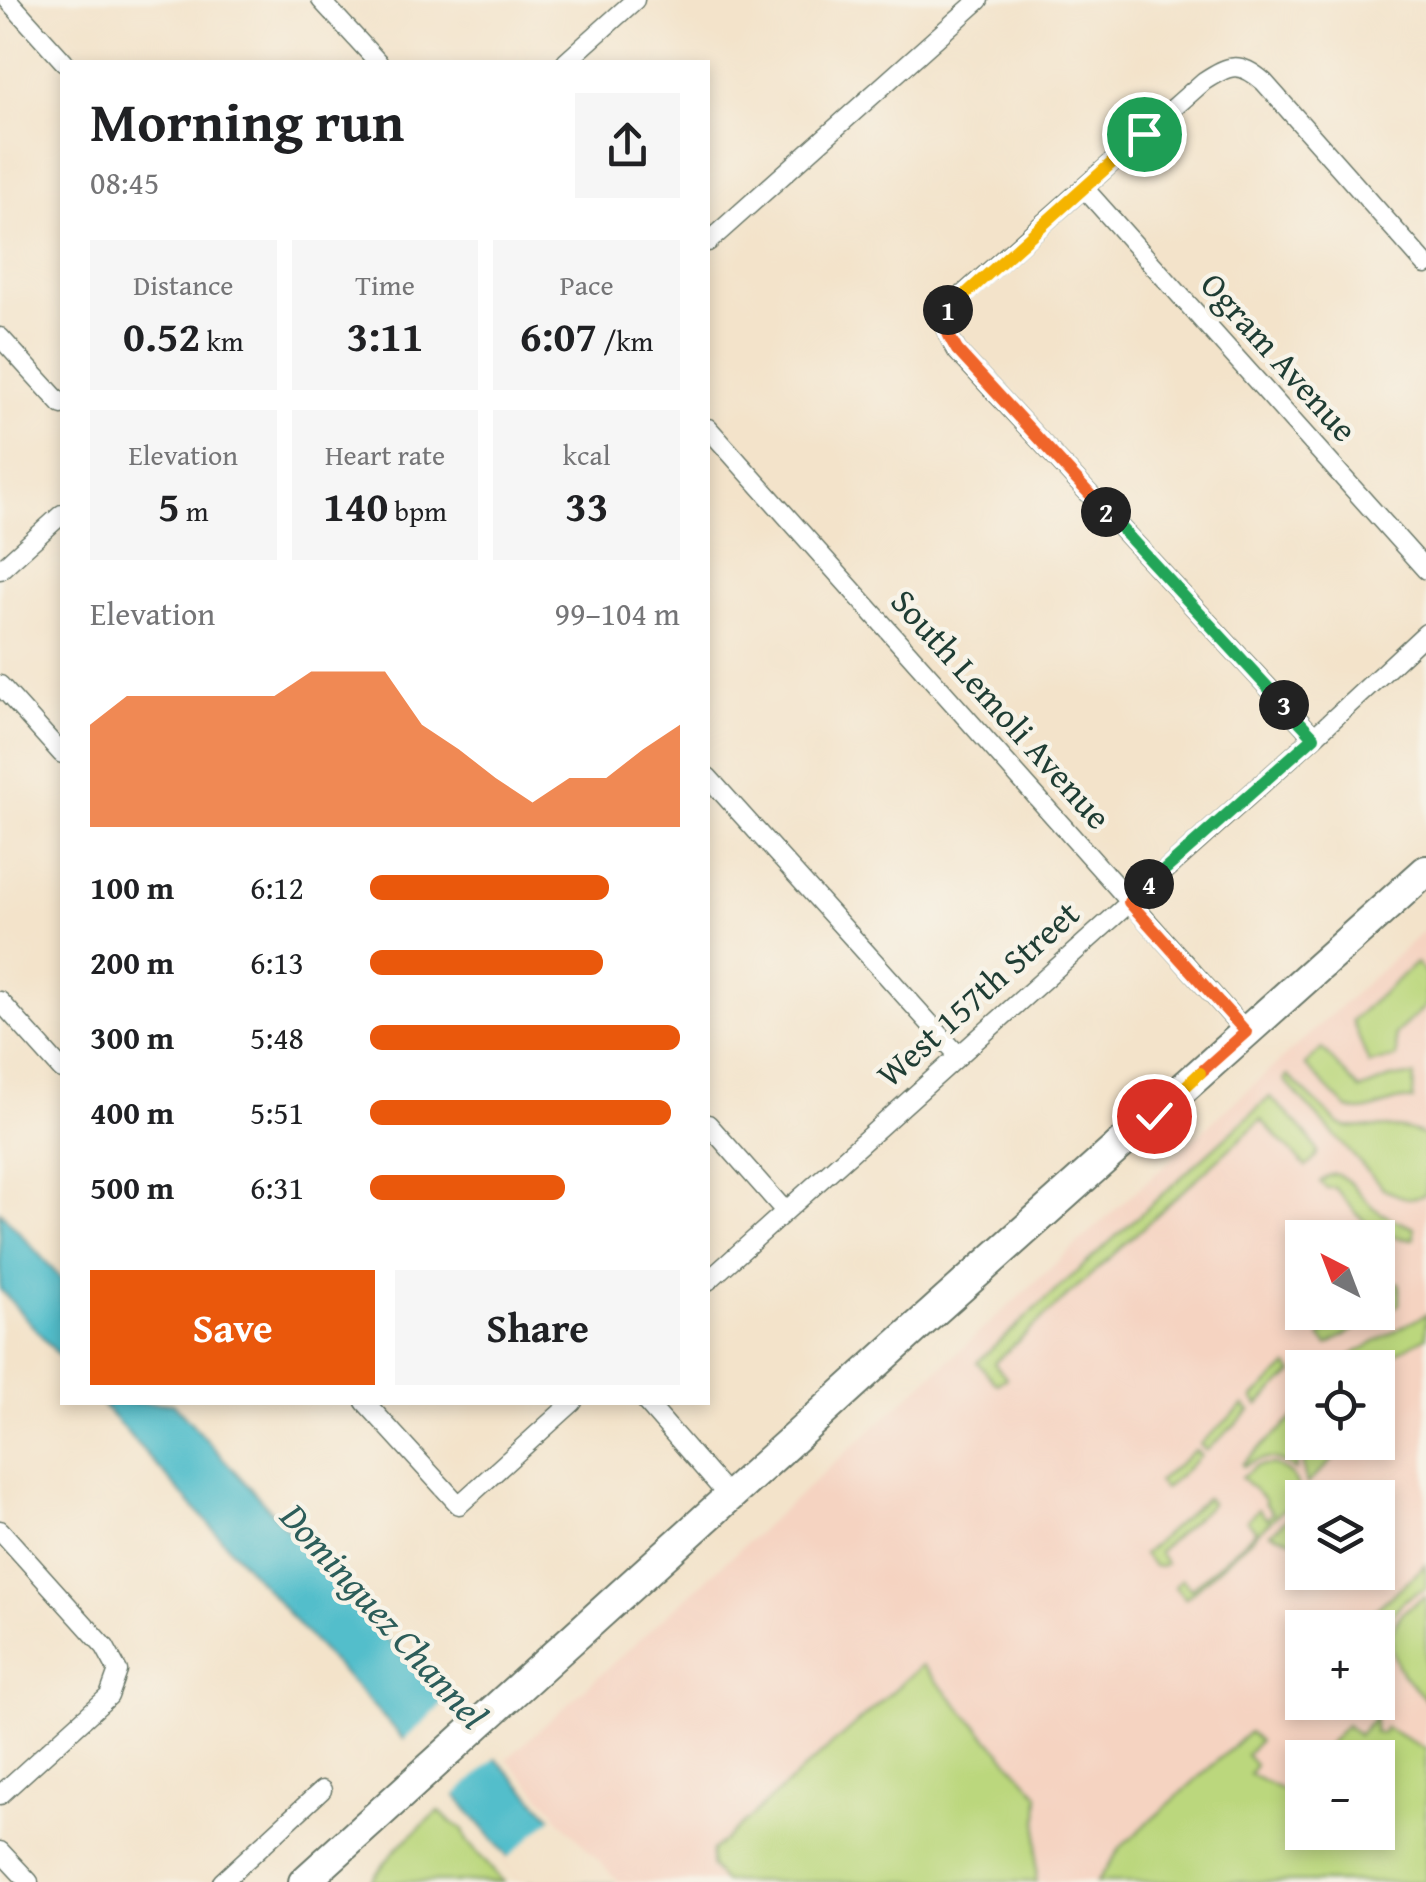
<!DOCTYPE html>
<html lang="en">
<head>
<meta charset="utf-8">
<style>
  body { margin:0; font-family:"Gentium Book Plus",serif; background:#f6f6f6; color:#202124; height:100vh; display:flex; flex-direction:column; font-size:38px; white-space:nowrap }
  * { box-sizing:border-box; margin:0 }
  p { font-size:32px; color:#757577 }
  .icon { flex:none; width:55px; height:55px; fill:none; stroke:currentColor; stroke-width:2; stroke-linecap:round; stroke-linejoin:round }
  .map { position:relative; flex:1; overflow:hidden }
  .side { position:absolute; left:60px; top:60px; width:650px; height:1345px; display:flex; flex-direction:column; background:#fff; border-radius:0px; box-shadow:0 5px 15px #0003 }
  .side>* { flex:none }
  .needle { width:65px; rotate:318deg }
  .buttons { position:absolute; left:1285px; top:1220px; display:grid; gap:20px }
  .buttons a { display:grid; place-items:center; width:110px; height:110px; border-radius:0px; background:#fff; box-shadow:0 5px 15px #0003; font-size:50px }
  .pin { position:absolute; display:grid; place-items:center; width:85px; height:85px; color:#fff; margin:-42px; border:5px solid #fff; border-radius:50%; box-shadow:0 2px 10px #0007 }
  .km { position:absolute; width:50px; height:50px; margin:-25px; border-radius:50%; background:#222; color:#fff; font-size:28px; line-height:50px; text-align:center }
  .round { display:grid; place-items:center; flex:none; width:105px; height:105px; border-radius:0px; background:#f6f6f6 }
  .head { display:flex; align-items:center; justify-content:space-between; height:170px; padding:0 30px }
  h1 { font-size:55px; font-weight:600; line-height:75px }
  .metrics { display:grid; grid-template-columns:repeat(3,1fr); gap:15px; height:170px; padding:10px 30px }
  .metrics div { display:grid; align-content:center; border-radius:0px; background:#f6f6f6; text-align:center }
  .metrics b { font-size:42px; font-weight:600 }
  .metrics small { font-size:28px; font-weight:400 }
  .metrics p { font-size:28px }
  .chart { height:280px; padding:20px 30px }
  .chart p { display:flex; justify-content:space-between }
  .chart svg { width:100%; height:180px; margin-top:10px; fill:#ea580c; opacity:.7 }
  .cta { display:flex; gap:20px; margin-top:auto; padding:20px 30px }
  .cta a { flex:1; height:115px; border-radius:0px; background:#ea580c; color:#fff; font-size:40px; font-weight:600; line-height:115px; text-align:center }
  .cta a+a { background:#f6f6f6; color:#202124 }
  ul { padding:0 30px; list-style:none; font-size:32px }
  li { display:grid; grid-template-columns:160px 120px 1fr; align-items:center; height:75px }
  li i { height:25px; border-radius:12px; background:#ea580c }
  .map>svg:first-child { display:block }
</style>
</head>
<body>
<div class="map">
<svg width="1426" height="1882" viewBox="0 0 1426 1882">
  <rect width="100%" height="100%" fill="#f7f3e8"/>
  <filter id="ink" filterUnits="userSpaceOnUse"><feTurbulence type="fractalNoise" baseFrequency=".01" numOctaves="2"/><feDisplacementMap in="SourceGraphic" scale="20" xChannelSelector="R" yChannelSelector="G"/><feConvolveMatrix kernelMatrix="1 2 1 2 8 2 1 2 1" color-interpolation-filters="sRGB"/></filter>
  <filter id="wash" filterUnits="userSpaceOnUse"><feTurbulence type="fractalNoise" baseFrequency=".0048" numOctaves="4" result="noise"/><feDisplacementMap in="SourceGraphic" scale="40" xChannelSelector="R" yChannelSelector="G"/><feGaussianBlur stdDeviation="2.25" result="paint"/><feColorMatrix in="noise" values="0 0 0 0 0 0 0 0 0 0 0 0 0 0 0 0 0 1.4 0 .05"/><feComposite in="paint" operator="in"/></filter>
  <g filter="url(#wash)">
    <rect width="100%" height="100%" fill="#f3e3ca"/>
    <path fill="#f5d3c1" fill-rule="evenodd" d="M1426 929V1882H522L503 1861 556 1813 507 1759ZM1302 1238H1378V1312H1302ZM1302 1368H1378V1442H1302ZM1302 1498H1378V1572H1302ZM1302 1628H1378V1702H1302ZM1302 1758H1378V1832H1302Z"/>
    <path fill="#bbd77d" stroke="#6d8a58" stroke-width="2.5" d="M1416 963 1426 974V1006L1395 1034 1397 1057 1369 1064 1352 1020Z
      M1322 1049 1360 1090 1390 1078 1414 1076 1413 1100C1388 1097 1372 1117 1348 1109L1305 1065Z
      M1287 1075 1339 1124 1346 1127C1371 1128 1404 1124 1426 1137V1194C1410 1202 1398 1197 1383 1188L1284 1080Z
      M1270 1097C1279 1106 1319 1142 1317 1154 1316 1160 1310 1163 1306 1167L1261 1120 994 1363 1006 1378 997 1384 977 1362Z
      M1335 1174C1354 1180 1362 1200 1378 1211 1388 1218 1402 1223 1414 1228V1239C1370 1239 1362 1218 1335 1188H1326L1320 1182 1328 1176Z
      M1383 1282 1399 1283V1304L1377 1317 1373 1313 1378 1312V1287Z
      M1348 1313H1363L1370 1320 1328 1345 1320 1337Z
      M1426 1314V1337L1398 1352 1378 1371V1368L1335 1367 1357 1352Z
      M1288 1366 1293 1373 1258 1405 1253 1398Z
      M1244 1405 1250 1411 1206 1451 1200 1444Z
      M1302 1410V1441L1295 1470C1278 1456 1262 1456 1243 1466L1242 1464Z
      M1308 1443H1332L1341 1452 1307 1484 1303 1467Z
      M1195 1450 1201 1456 1164 1489 1158 1482Z
      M1274 1465C1288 1470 1298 1479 1299 1495L1185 1599 1175 1587 1176 1584 1181 1579 1191 1589 1256 1531 1247 1520 1258 1509 1267 1519 1273 1513 1265 1503V1500L1241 1477 1256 1466Z
      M1206 1498 1211 1504 1158 1552 1166 1564 1161 1567 1154 1566 1143 1554Z
      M1302 1505V1538L1298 1542 1271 1533Z
      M1426 1565V1589C1406 1596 1395 1606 1388 1626 1379 1630 1372 1627 1364 1620Z
      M1426 1597V1700C1417 1690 1407 1681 1400 1669 1382 1637 1395 1611 1426 1597Z
      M922 1665 1039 1794 1036 1882H724L711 1867 712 1851Z
      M1375 1717 1374 1732 1383 1733 1384 1727 1426 1749V1882H1097L1121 1847 1249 1732 1259 1741 1246 1755 1255 1765 1249 1774 1284 1791 1302 1772V1832H1378V1758L1316 1757 1346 1725 1358 1735Z
      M439 1811 449 1821 463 1829 467 1841 503 1882H370L398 1847Z"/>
    <path fill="#52becb" stroke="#387e80" stroke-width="2.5" d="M0 1211 62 1280V1359L0 1289Z
      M101 1403H173L498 1761 613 1882H529L458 1798 302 1629Z"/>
    <path fill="#f3e3ca" d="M447 1700 498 1756 453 1797 403 1741Z
      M555 1815 616 1879 618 1882H523L504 1861Z"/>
  </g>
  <g filter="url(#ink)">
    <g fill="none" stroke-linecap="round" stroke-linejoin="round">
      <defs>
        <path id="street" d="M8 0 64 62
          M321 0 378 62
          M566 62 635 0
          M1084 188 1426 570
          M708 242 979 0
          M0 337 62 405
          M708 428 1246 1032
          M0 570 62 514
          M0 685 62 754
          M1314 737 957 351C947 333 941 326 949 307L1204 81C1230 64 1240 61 1264 82L1426 265
          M708 777 959 1056
          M0 1001 62 1070
          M708 1124 785 1211
          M708 1281 1314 737 1426 633
          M365 1402 459 1505 573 1402
          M646 1402 729 1497
          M0 1530 105 1647 118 1671 109 1696 0 1795
          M0 1851 29 1882
          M222 1882 322 1790"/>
        <path id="primary" d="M304 1882 920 1324 1426 871"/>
      </defs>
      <use href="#street" stroke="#697768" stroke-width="21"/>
      <use href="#primary" stroke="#697768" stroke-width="34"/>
      <use href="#street" stroke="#fff" stroke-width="18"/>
      <use href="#primary" stroke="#fff" stroke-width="30"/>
    </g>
  </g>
  <g fill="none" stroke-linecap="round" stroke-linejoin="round" filter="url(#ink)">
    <defs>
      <path id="split-1" d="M948 310 1144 134"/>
      <path id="split-2" d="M948 310C941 326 949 336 957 350L1106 512"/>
      <path id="split-3" d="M1106 512 1284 705"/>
      <path id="split-4" d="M1149 884 1314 737 1284 705"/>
      <path id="split-5" d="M1149 884 1129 902 1246 1032 1200 1073"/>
      <path id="split-6" d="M1154 1116 1200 1073"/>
    </defs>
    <use href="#split-1" stroke="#fff" stroke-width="20"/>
    <use href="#split-2" stroke="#fff" stroke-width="20"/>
    <use href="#split-3" stroke="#fff" stroke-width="20"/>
    <use href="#split-4" stroke="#fff" stroke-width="20"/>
    <use href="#split-5" stroke="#fff" stroke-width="20"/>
    <use href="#split-6" stroke="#fff" stroke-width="20"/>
    <use href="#split-1" stroke="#f5b400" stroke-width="12"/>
    <use href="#split-2" stroke="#f0652b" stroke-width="12"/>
    <use href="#split-3" stroke="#22a559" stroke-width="12"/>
    <use href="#split-4" stroke="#22a559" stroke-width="12"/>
    <use href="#split-5" stroke="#f0652b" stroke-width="12"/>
    <use href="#split-6" stroke="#f5b400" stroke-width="12"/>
  </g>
  <g text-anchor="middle" stroke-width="9" stroke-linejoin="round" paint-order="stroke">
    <g font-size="35" fill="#1f3d34" stroke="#f7f3e8">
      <text transform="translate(1279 357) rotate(48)" y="12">Ogram Avenue</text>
      <text transform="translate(1001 709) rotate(48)" y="12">South Lemoli Avenue</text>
      <text transform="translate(978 994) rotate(-42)" y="12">West 157th Street</text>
    </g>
    <g font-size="38" font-style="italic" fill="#2c5d5a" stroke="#f7f3e8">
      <text transform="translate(384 1616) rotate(48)" y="13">Dominguez Channel</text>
    </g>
  </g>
</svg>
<div class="buttons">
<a><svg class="needle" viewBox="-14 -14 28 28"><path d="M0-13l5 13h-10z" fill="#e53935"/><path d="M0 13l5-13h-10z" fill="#757577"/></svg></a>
<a><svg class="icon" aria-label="locate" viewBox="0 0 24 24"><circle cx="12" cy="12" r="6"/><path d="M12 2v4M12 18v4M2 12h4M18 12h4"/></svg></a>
<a><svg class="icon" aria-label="layers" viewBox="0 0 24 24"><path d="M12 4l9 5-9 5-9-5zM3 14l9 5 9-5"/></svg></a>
<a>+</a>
<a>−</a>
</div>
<div class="pin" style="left:1144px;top:134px;background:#1e9e55"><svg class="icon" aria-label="arrive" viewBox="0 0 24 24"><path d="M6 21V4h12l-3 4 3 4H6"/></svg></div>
<div class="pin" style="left:1154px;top:1116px;background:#d93025"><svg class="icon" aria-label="check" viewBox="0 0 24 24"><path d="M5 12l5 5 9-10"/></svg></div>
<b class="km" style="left:948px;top:310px">1</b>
<b class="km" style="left:1106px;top:512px">2</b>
<b class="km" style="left:1284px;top:705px">3</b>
<b class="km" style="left:1149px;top:884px">4</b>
<section class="side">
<div class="head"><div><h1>Morning run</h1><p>08:45</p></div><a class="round"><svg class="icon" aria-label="share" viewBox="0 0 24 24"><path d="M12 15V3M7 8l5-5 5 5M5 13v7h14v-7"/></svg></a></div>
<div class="metrics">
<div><p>Distance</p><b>0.52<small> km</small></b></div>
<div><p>Time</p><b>3:11</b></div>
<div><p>Pace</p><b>6:07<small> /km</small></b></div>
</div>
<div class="metrics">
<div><p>Elevation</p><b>5<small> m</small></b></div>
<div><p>Heart rate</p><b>140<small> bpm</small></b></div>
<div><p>kcal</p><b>33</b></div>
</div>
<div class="chart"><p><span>Elevation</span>99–104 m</p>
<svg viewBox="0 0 160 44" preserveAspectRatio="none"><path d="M0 44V19L10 12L20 12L30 12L40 12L50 12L60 6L70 6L80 6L90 19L100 25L110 32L120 38L130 32L140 32L150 25L160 19V44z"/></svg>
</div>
<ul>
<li><b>100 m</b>6:12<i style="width:77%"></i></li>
<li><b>200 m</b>6:13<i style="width:75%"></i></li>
<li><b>300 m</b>5:48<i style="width:100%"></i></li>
<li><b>400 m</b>5:51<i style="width:97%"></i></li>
<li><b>500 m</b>6:31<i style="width:63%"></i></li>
</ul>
<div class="cta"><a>Save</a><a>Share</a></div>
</section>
</div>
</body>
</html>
